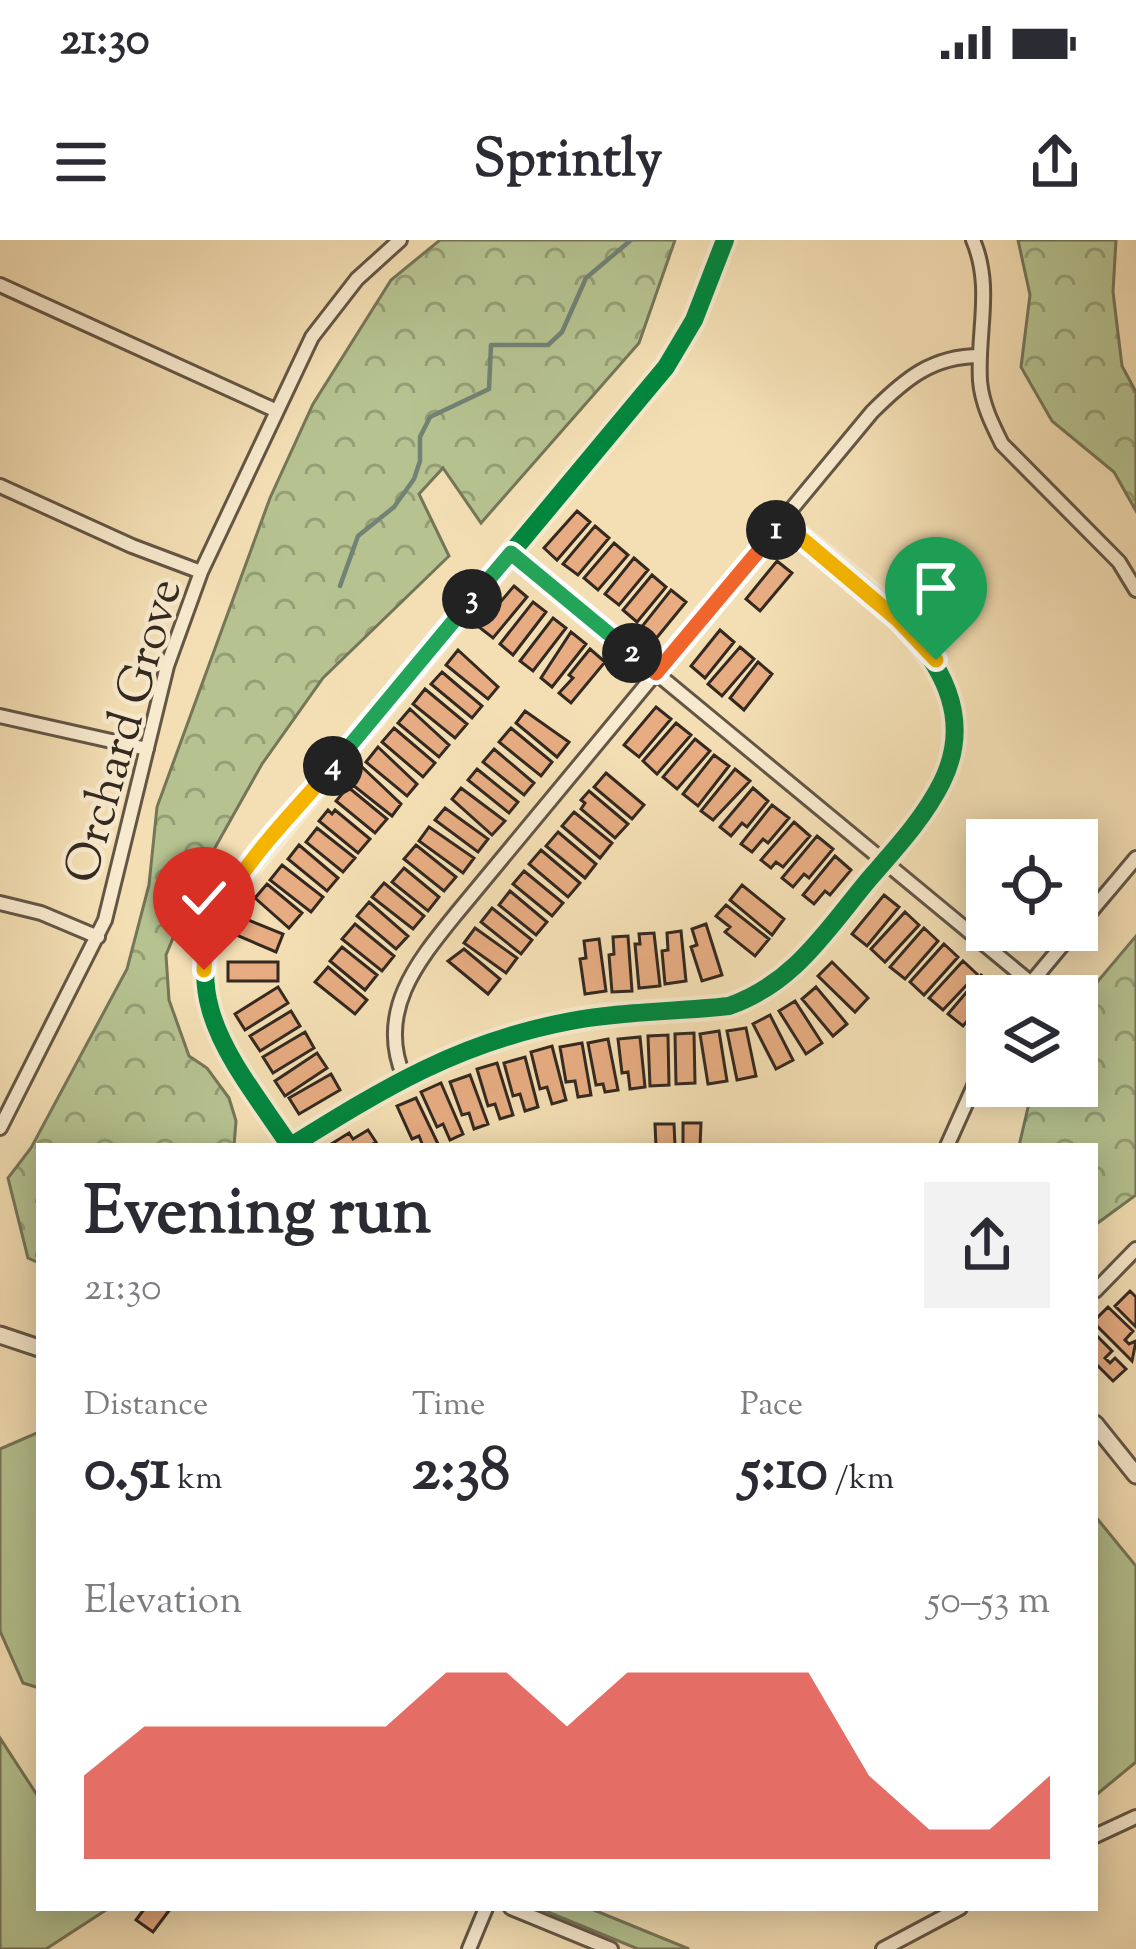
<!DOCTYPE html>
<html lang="en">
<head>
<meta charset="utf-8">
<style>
  body { margin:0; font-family:"Sorts Mill Goudy",serif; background:#f2f2f3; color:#2b2b33; height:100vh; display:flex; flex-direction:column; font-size:45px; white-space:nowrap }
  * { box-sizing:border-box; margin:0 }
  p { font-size:39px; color:#7c7c81 }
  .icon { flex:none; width:66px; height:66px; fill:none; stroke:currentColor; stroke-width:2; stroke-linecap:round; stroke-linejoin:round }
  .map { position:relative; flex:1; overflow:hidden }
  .side { position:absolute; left:36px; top:903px; width:1062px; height:768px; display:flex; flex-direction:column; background:#fff; border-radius:0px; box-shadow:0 6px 30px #0003 }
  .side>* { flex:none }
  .tools { position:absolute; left:966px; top:579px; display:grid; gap:24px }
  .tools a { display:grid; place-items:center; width:132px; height:132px; border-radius:0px; background:#fff; box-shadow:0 6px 30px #0003; font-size:60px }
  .pin { position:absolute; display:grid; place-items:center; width:102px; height:102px; color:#fff; margin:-123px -51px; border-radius:50% 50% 50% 0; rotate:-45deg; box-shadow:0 0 12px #0007 }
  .pin .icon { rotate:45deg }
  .km { position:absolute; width:60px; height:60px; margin:-30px; border-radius:50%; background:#222; color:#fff; font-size:33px; line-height:60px; text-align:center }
  .round { display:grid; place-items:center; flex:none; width:126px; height:126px; border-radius:0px; background:#f2f2f3 }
  .summary { display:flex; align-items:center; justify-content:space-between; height:204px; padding:0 48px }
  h1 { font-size:66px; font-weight:700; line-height:90px }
  .metrics { display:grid; grid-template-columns:repeat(3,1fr); gap:18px; height:204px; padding:12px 48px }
  .metrics div { display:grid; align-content:center }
  .metrics b { font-size:60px; font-weight:700 }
  .metrics small { font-size:33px; font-weight:400 }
  .metrics p { font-size:33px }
  .chart { height:336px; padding:24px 48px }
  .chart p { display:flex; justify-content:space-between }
  .chart svg { width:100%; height:216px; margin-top:12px; fill:#d93025; opacity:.7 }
  .status { display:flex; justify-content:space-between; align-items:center; height:84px; padding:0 60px; background:#fff; direction:ltr }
  .status svg { height:33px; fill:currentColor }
  header { display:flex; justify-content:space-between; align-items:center; height:156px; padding:0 48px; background:#fff; font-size:54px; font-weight:700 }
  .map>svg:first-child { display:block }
</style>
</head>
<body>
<div class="status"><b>21:30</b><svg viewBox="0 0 49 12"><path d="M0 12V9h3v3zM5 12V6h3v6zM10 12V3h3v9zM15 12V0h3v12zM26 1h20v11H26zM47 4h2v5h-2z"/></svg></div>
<header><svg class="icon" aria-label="menu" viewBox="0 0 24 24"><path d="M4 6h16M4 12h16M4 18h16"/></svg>Sprintly<svg class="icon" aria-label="share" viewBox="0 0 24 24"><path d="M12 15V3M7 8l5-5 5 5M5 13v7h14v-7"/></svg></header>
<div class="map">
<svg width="1136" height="1709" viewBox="0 0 1136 1709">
  <defs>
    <pattern id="forest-crowns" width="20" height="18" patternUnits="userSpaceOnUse" patternTransform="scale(3)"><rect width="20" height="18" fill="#b6c391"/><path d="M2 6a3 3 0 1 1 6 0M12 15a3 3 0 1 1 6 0" fill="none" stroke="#959e76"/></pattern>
  </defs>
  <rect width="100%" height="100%" fill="#f4dfb4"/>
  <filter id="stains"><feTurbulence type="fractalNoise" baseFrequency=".00167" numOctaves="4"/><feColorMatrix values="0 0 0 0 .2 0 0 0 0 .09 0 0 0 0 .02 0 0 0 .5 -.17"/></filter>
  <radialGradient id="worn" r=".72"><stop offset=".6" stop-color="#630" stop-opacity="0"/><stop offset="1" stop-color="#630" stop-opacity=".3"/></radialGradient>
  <path fill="#b6c391" stroke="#757658" stroke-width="3" d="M39 1192V1448L23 1443 0 1391V1209Z
    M1095 1276 1136 1326V1522L1096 1555Z
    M0 1498 39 1558V1668H109L46 1709H0Z
    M538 1668H589L689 1709H638Z"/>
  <path fill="url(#forest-crowns)" stroke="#757658" stroke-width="3" d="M440 0H675L639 103 481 283 443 228 419 254 449 316 323 438 262 524 198 638 166 715 169 760 189 816 207 828 229 858 236 881 234 906H39V1023L28 1018 8 938 31 908 127 729 149 645 157 567 270 258 313 164 391 40Z
    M1018 0H1116L1113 52 1122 126 1136 152V271L1114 232 1052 181 1021 127 1030 55Z
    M1136 696V955L1095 985V906H1019L1033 846H1077V766Z"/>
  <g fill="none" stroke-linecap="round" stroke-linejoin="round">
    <path stroke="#728275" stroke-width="4.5" d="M340 346 358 296 394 267 414 239 420 221V197L430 177 489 149 491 105H548L562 92 586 38 631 0"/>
  </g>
  <path fill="#e7ac82" stroke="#342920" stroke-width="3" d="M577 271 590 282 557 320 544 308Z
    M595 286 609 298 578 335 563 324Z
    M614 303 628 315 598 350 584 338Z
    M634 318 648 330 619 365 605 354Z
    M777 321 792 333 760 371 746 359Z
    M652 335 666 347 637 382 623 370Z
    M514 346 527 357 493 398 479 387Z
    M671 350 686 362 654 401 640 389Z
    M533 362 546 372 513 415 500 404Z
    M553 378 566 388 533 431 520 421Z
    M720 390 734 402 705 438 691 426Z
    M571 392 586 404 552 447 541 438Z
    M740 407 754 419 722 456 708 444Z
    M590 409 605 422 571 463 559 453 573 438 569 435Z
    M458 410 498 447 488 459 446 425Z
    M758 422 772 434 744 470 730 458Z
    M442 432 482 466 472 478 431 444Z
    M425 449 467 484 455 498 413 464Z
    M656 467 671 479 639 517 624 505Z
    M410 469 449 505 439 517 398 483Z
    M525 471 569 502 557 517 516 483Z
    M676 483 691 495 657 534 643 521Z
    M394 488 435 523 423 537 382 502Z
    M511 488 552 522 541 536 499 502Z
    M695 499 710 511 677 549 663 537Z
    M378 507 417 544 407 556 366 522Z
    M494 509 534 543 524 555 483 522Z
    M714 515 729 526 698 566 683 554Z
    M361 526 401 564 392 576 349 542Z
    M477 529 518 562 509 573 468 540Z
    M735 529 750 541 713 580 701 571Z
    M606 533 644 565 632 579 594 547Z
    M348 547 387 579 375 593 336 561Z
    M461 548 505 581 492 595 452 559Z
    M753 548 768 561 747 587 742 583 731 596 720 587Z
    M589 551 628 584 615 598 581 569 585 563 581 560Z
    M772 565 789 578 768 603 763 599 752 612 741 604Z
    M445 568 488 599 478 612 435 580Z
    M328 570 332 574 335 570 370 599 358 613 319 581Z
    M574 572 612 603 600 618 562 586Z
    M794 582 810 596 783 627 776 622 771 628 761 620Z
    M429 587 474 618 463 633 419 601Z
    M317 588 355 618 343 632 306 602Z
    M558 592 596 624 585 638 546 606Z
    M817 596 833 609 809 638 804 634 793 647 782 638Z
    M299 605 338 638 327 651 288 619Z
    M416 605 456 637 444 651 404 619Z
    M541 610 580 643 568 657 529 624Z
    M835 616 851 630 830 655 825 651 814 664 803 655Z
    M282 625 323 657 311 672 270 640Z
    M404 628 439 657 428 671 392 642Z
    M524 631 563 663 552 676 513 644Z
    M384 643 424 676 413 689 372 657Z
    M267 644 302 673 289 688 255 658Z
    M742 645 784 679 772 695 730 660Z
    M510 651 547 682 536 695 499 665Z
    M884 655 899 667 867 706 852 694Z
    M369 662 408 696 396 709 357 676Z
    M726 665 769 699 755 716 725 692 730 687 716 676Z
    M492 668 532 700 521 714 481 682Z
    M905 672 919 685 885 722 871 709Z
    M241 677 283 694 276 712 234 694Z
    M355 684 394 716 382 731 342 699Z
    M706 684 722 735 702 741 691 707 697 705 692 689Z
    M475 688 517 718 506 733 464 703Z
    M924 688 938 701 905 739 890 727Z
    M681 691 686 741 665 744 662 711 668 710 667 693Z
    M654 693 660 746 639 748 635 704H640L639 694Z
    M628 696 632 751 612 752 609 715 614 714 613 697Z
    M599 699 606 751 585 754 580 719 586 718 584 701Z
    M944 704 958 717 924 755 910 742Z
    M342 707 377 735 365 750 330 721Z
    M464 709 500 739 488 754 448 721Z
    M963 721 977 734 943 770 929 758Z
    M228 722H278V741H228Z
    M832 722 868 758 855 772 818 736Z
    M328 727 367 760 355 774 315 742Z
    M981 735 995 747 963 786 948 774Z
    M278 747 288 763 245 790 235 774Z
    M816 747 847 784 833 796 802 759Z
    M795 761 822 803 806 814 779 771Z
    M291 771 300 786 260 811 250 796Z
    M770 775 793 820 776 829 753 784Z
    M746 788 756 836 737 840 727 791Z
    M719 791 727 841 708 844 700 794Z
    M305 792 314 808 273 833 263 817Z
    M694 793 695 843 676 844 675 794Z
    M668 795 669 845 650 846 648 796Z
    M640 797 645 847 630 849 628 832 622 833 618 799Z
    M608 799 618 850 605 852 603 844 596 845 588 803Z
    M582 803 591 855 578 857 575 841 566 842 560 807Z
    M552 806 566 860 552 864 547 847 540 849 531 812Z
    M317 813 327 828 285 856 275 841Z
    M525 817 538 867 525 871 520 854 513 856 504 823Z
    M497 823 513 875 500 879 495 864 488 866 477 829Z
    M331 834 340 850 299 874 289 858Z
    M470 835 488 884 474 889 469 873 462 875 450 842Z
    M441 843 463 894 450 900 443 884 437 887 421 852Z
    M416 858 439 906H423L419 896 412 899 397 866Z
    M683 883H701L700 906H683Z
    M655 884H674L675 906H656Z
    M368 890 376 902 370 906H328L349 893 353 899Z
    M1130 1051 1136 1057V1087L1115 1066Z
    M1108 1067 1133 1091 1125 1100 1129 1104 1136 1101 1132 1121 1097 1086 1095 1080Z
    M1095 1094 1112 1111 1105 1118 1110 1123 1115 1118 1126 1129 1113 1141 1095 1123Z
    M145 1668H171L153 1692 136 1680Z"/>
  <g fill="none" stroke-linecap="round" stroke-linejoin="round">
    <defs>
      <path id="minor" d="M973 0C993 47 977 92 980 141 982 164 992 184 1002 204L1119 322 1136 350
        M0 45 277 171
        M0 246 132 306 201 332
        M511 313 1030 742
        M0 476 147 509
        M0 663 41 673 98 697
        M1077 688 1136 618
        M1020 756 1075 690
        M404 837C376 772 417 722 456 674L872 172C905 139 932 116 980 116
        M0 888 105 680 167 426 201 332 312 97 357 39 400 0
        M290 906C231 818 168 753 232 648L666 127 694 80 725 0
        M291 906C386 847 459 802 571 781 623 771 676 772 729 766 795 743 827 689 870 638 896 608 924 578 942 542 998 428 855 343 782 282
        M947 906 987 817
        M1095 1051 1136 1009
        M1095 1596 1136 1577
        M511 1668 611 1709
        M469 1709 486 1668
        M883 1709 960 1668"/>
      <path id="tertiary" d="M0 1095 39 1108
        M1095 1184 1136 1235"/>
    </defs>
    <use href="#minor" stroke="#645645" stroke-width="18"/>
    <use href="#tertiary" stroke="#645645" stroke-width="21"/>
    <use href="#minor" stroke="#f8eace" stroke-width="12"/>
    <use href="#tertiary" stroke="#f8eace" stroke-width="15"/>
    <defs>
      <path id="cycleway" d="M290 906C231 818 168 753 232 648L666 127 694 80 725 0
        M291 906C386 847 459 802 571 781 623 771 676 772 729 766 795 743 827 689 870 638 896 608 924 578 942 542 998 428 855 343 782 282"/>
    </defs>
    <use href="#cycleway" stroke="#f8eace" stroke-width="26"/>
    <use href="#cycleway" stroke="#00873e" stroke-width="18"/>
  </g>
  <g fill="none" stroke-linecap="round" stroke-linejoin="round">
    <defs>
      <path id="split-1" d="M776 290 782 282 898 380 936 420"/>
      <path id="split-2" d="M632 413 656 433 776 290"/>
      <path id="split-3" d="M472 359 511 313 632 413"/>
      <path id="split-4" d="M333 526 472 359"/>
      <path id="split-5" d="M204 730C205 655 287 582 333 526"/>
    </defs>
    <use href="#split-1" stroke="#fff" stroke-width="24"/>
    <use href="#split-2" stroke="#fff" stroke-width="24"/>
    <use href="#split-3" stroke="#fff" stroke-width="24"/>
    <use href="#split-4" stroke="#fff" stroke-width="24"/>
    <use href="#split-5" stroke="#fff" stroke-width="24"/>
    <use href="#split-1" stroke="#f5b400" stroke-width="15"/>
    <use href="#split-2" stroke="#f0652b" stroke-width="15"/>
    <use href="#split-3" stroke="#22a559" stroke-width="15"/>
    <use href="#split-4" stroke="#22a559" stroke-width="15"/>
    <use href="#split-5" stroke="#f5b400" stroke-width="15"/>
  </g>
  <g text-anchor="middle" stroke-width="9" stroke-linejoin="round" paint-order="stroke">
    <g font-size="48" fill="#342920" stroke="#f8eace">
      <text transform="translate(121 490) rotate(-74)" y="17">Orchard Grove</text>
    </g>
  </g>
  <rect width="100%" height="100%" filter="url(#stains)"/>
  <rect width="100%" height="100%" fill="url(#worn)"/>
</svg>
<div class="tools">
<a><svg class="icon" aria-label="locate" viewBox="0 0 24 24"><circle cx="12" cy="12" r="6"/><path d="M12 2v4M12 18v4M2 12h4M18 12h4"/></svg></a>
<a><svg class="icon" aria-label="layers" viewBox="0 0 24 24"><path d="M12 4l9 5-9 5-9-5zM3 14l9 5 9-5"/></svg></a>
</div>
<div class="pin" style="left:936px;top:420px;background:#1e9e55"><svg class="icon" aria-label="arrive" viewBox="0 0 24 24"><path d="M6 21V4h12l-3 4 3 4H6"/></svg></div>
<div class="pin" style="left:204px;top:730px;background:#d93025"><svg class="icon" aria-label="check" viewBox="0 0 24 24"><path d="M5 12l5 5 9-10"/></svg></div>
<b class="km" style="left:776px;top:290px">1</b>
<b class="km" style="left:632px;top:413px">2</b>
<b class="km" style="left:472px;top:359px">3</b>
<b class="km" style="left:333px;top:526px">4</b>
<section class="side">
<div class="summary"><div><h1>Evening run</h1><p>21:30</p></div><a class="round"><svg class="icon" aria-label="share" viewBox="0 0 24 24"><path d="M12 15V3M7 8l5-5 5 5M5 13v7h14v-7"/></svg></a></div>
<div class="metrics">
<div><p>Distance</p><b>0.51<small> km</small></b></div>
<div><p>Time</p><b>2:38</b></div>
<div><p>Pace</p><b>5:10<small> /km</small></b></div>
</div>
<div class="chart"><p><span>Elevation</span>50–53 m</p>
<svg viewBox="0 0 160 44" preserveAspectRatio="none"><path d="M0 44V27L10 17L20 17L30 17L40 17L50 17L60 6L70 6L80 17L90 6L100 6L110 6L120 6L130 27L140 38L150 38L160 27V44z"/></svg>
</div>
</section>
</div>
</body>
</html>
